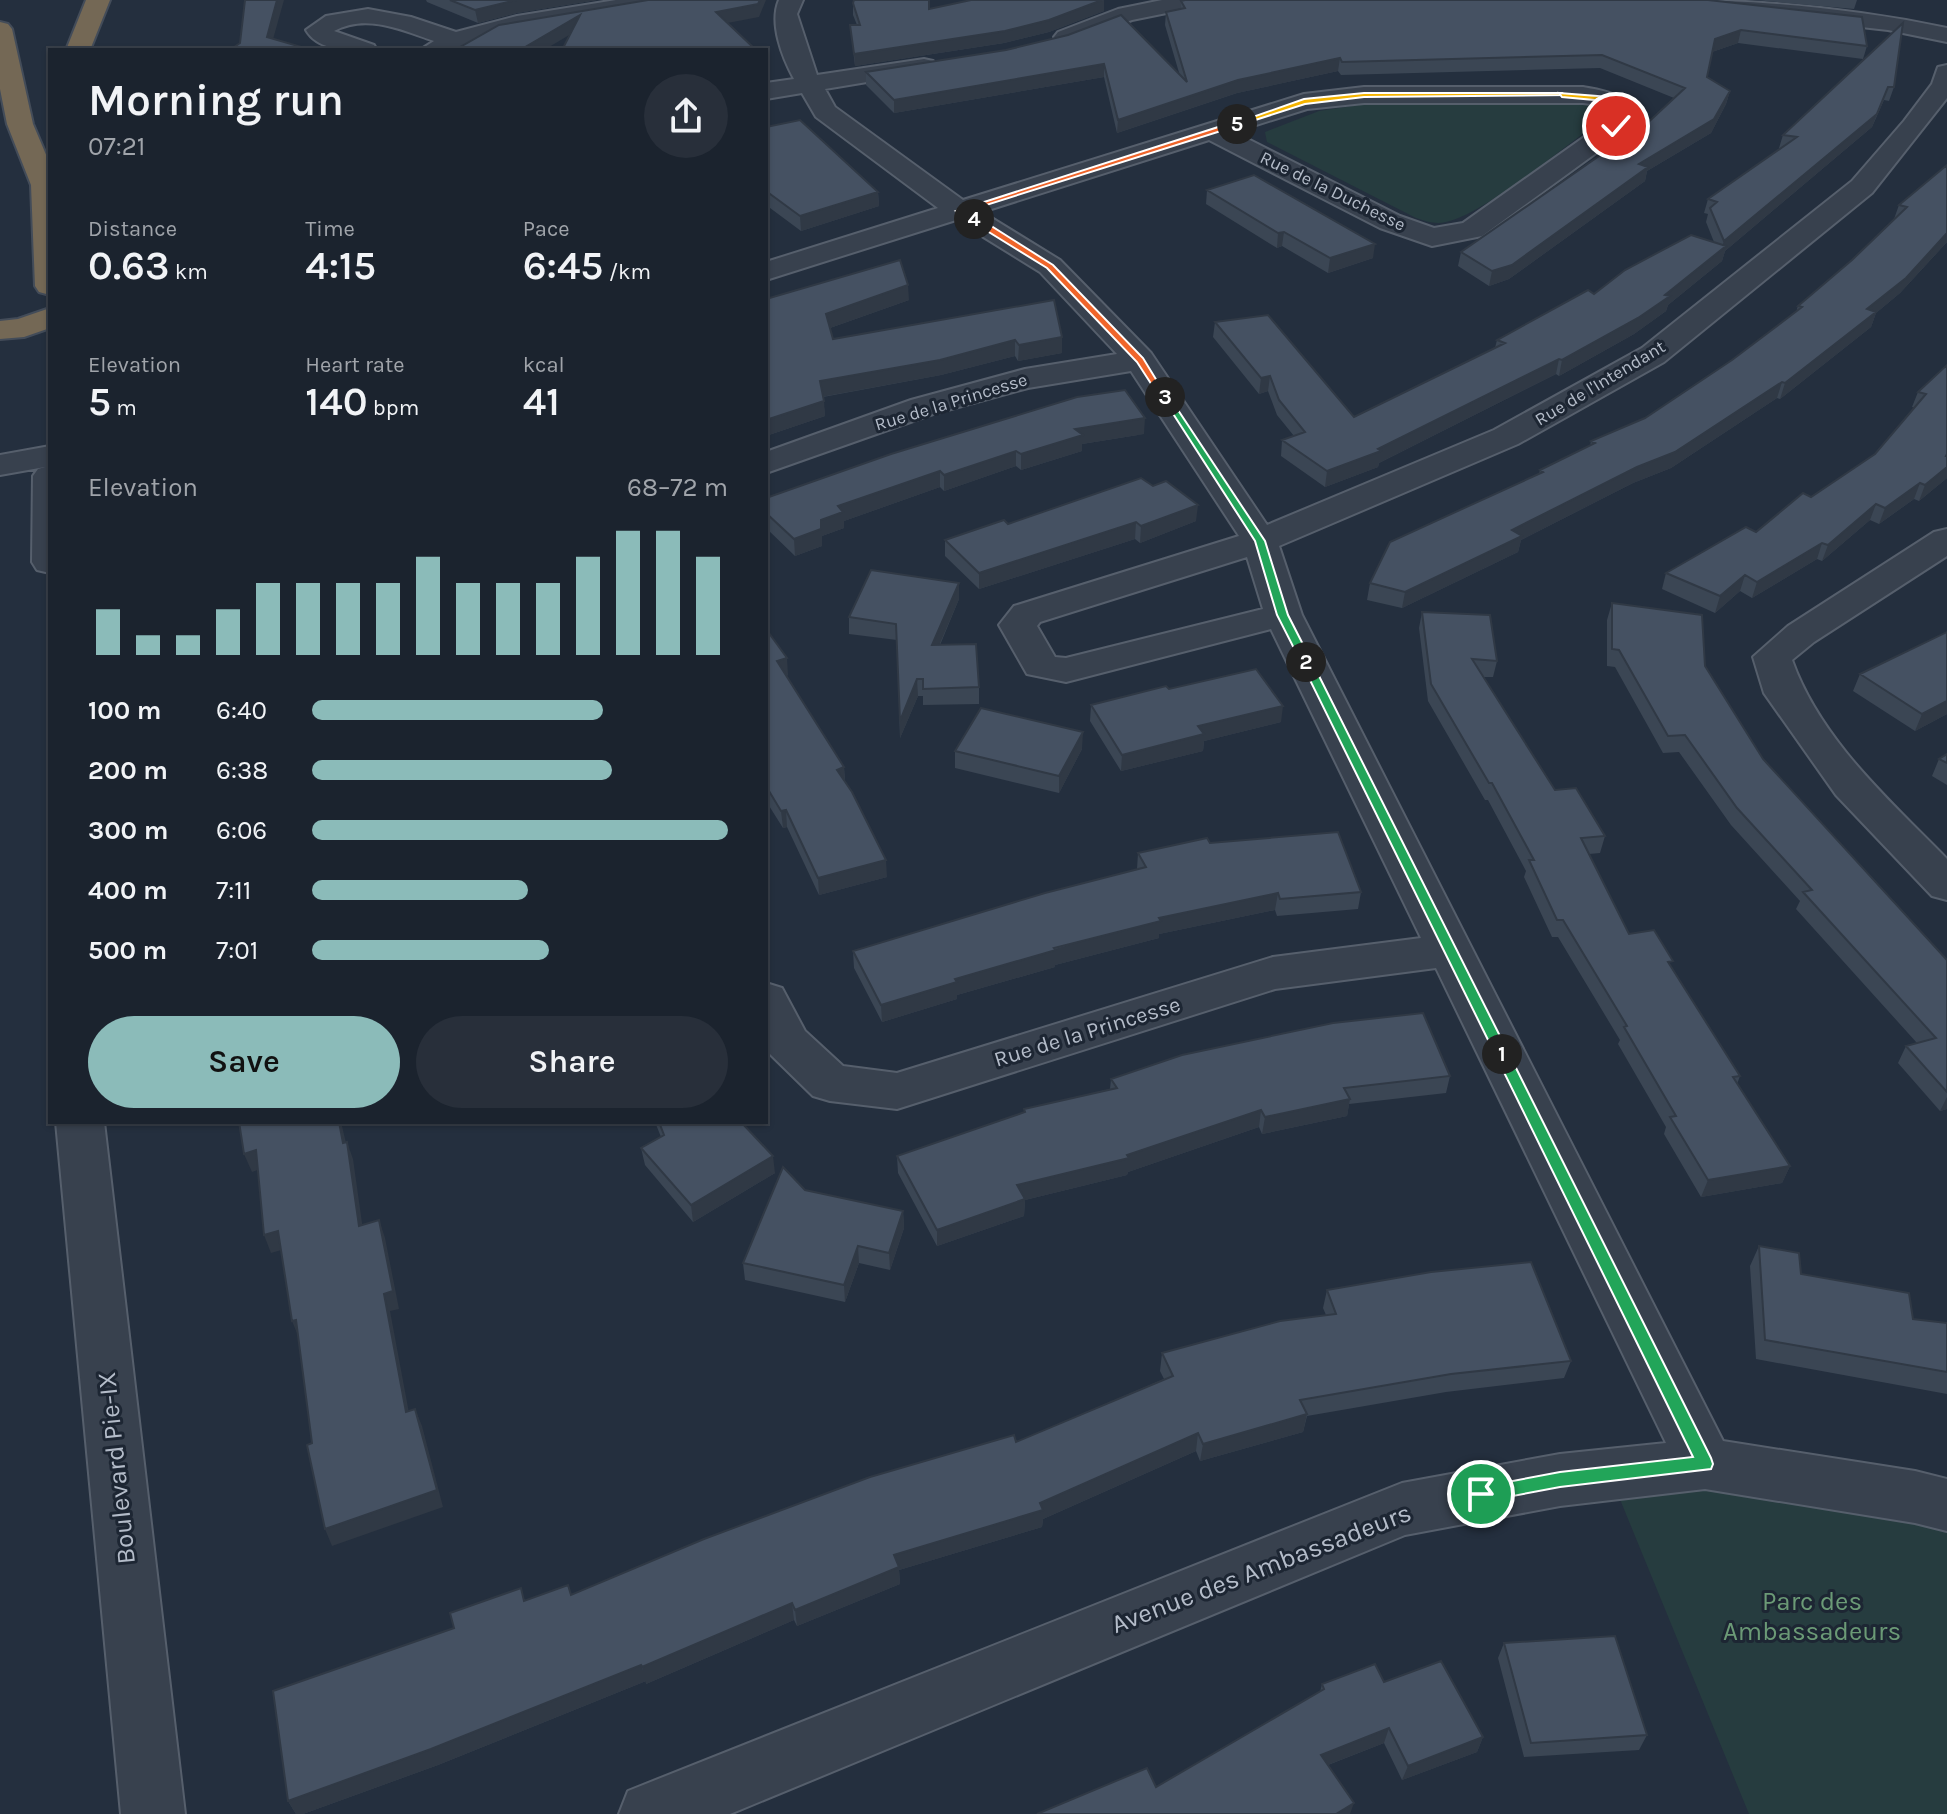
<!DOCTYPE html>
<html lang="en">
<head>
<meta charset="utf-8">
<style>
  body { margin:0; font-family:Karla,sans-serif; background:#282f3a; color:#f1f3f6; height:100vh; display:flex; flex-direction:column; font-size:30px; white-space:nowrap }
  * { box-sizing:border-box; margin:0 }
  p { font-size:26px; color:#a0a4aa }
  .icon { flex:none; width:44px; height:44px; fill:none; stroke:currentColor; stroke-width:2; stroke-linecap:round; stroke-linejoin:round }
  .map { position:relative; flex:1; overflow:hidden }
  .sheet { position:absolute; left:48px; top:48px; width:720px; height:1076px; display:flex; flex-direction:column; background:#1b232e; border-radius:0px; box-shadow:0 2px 6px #0004,0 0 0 2px #39404a }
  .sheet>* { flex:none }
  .pin { position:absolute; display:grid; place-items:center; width:68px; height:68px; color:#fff; margin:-34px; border:4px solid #fff; border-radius:50%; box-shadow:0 2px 8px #0007 }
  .km { position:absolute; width:40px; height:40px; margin:-20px; border-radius:50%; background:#222; color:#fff; font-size:22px; line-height:40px; text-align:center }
  .round { display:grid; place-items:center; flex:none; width:84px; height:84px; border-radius:42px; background:#282f3a }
  .head { display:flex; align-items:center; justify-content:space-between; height:136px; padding:0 40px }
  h1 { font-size:44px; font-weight:600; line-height:60px }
  .stats { display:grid; grid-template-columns:repeat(3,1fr); gap:12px; height:136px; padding:8px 40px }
  .stats div { display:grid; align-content:center }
  .stats b { font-size:40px; font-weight:600 }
  .stats small { font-size:22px; font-weight:400 }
  .stats p { font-size:22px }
  .chart { height:224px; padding:16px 40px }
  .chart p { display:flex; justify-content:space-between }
  .chart svg { width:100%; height:144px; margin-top:8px; stroke:#8bbbb9; stroke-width:6 }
  .primary-button { display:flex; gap:16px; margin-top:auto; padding:16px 40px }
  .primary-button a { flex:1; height:92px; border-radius:48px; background:#8bbbb9; color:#111; font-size:32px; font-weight:600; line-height:92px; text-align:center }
  .primary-button a+a { background:#282f3a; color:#f1f3f6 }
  ul { padding:0 40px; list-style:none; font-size:26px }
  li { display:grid; grid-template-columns:128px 96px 1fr; align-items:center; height:60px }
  li i { height:20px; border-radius:10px; background:#8bbbb9 }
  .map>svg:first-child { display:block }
</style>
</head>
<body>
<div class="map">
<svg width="1947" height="1814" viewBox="0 0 1947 1814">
  <rect width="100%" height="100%" fill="#242f3e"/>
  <path fill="#263c3f" d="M1586 98 1607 110 1600 121C1565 146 1483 215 1446 222 1435 225 1426 221 1416 218L1267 142 1265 132 1319 111 1386 101Z
    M1610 1475 1947 1505V1814H1749Z"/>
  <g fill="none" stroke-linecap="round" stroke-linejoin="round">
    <defs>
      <path id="minor" d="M616 0H678L674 5 666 7 517 30 453 50H420L434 41C403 30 366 13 334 31L374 45 377 50C354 50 319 53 306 30L326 16 368 9 411 17 456 32 517 16Z
        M779 0H803L797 14 817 75 924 59 933 61 936 66 933 71 825 89 835 107 963 200 1304 94 1364 87H1583C1604 91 1619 92 1632 111L1625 132 1482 236 1432 246 1380 228 1209 140 982 212 1060 260 1151 353 1267 525 1494 430 1642 348 1852 181 1904 121 1932 84 1938 67 1947 65V98L1872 193 1664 362 1518 444 1279 546 1302 615 1723 1441 1915 1471 1947 1479V1531L1915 1523 1705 1489 1560 1506 1405 1535 730 1814H619L628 1791 1402 1483 1560 1454 1666 1443 1436 968 1275 989 897 1109 830 1101 813 1096 770 1054 766 1047V983L782 988 805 1031 843 1066 897 1073 1273 957 1421 938 1271 629 1066 682 1027 674 999 625 1014 606 1239 536 1131 371 1028 388 933 414 766 473V452L911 400 1025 369 1117 354 1040 272 956 220 766 280V262L938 208 816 117 802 93 766 99V83L794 79C782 57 769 23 779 0ZM1364 103H1583L1599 105 1606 112 1604 123 1463 223 1434 228 1400 216 1234 132 1307 109ZM1247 557 1263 609 1066 658 1055 657 1037 626 1040 622Z
        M1162 0H1210L1206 5 1132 20 1066 44 1058 42 1054 37 1058 32 1118 9Z
        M1670 0C1764 0 1856 9 1947 28V42L1888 30 1682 7 1674 5Z
        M50 446V573L37 570 32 562 33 476 38 469 45 467 0 475V455Z
        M1947 529V556L1814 642 1792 660C1820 739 1889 800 1947 859V900L1932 896 1836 795 1764 693 1753 657 1788 626 1934 532Z
        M56 1122H104L185 1814H121Z"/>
      <path id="highway" d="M86 0H110L90 50H66Z
        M0 22 8 24 12 29 33 124 50 164V295L39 292 35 286 31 185 7 124 0 89Z
        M50 308V328L24 337 0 339V321L18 319Z"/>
    </defs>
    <use href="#minor" stroke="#565f6c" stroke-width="4"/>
    <use href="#highway" stroke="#434c59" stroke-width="4"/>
    <use href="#minor" fill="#38414e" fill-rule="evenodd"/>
    <use href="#highway" fill="#746855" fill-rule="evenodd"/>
  </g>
  <path fill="#3b4654" d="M426 0H597L517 13 478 23 427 2Z
    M971 0H1104V11L1049 32 1004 43 855 66 850 25H857L853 15V3L929 9Z
    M1708 0 1867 46 1863 59 1738 43 1712 52 1707 77 1730 91 1726 104 1711 133 1647 171 1645 181 1509 279 1489 286 1458 266 1461 252 1612 156 1674 98 1600 68 1341 75 1338 71 1237 93 1117 133 1104 77 894 113 866 85V72L1006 50 1180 76 1165 25 1166 12 1181 9V1Z
    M1754 0H1857L1854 9Z
    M1903 23 1894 87 1889 101 1884 100 1872 127 1725 251 1722 261 1668 305 1666 311 1634 334 1559 376 1556 374 1379 463 1378 467 1325 487 1281 456 1282 440 1294 436 1277 415 1268 391 1259 394 1213 337 1215 322 1354 417 1495 348 1497 340 1594 294 1714 242 1706 222 1708 214 1704 213 1708 199 1780 149 1779 148 1783 135Z
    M766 127 878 192 879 206 801 231 766 205Z
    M1947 165V242L1900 293 1876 313 1871 327 1780 399 1777 398 1671 468 1633 483 1521 540 1518 552 1402 608 1367 600 1370 583 1539 474 1540 470 1590 446 1591 441 1645 418 1732 360 1796 312 1798 306 1852 260 1894 219 1899 205Z
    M1207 190 1373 258 1328 273 1282 246 1277 248 1206 204Z
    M766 299 909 300 830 328 833 339 1062 337V353L1018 361 1015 356 941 375 823 397 825 416 766 436Z
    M1947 365V478L1919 501 1914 499 1879 524 1870 520 1822 561 1817 559 1752 598 1740 591 1715 613 1662 589 1666 573 1756 532 1811 497 1875 454 1915 408 1912 407 1918 392Z
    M1144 434 1082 444V451L1021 470 1016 466 944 491 940 487 844 521V528L822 536V546L795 556 766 528V498L891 454Z
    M1196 521 1140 543 1135 539 979 589 945 556V540L1008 524Z
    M959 599 940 645 979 687V704L923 705V696H918L900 738 897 640 849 634V617Z
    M1612 603 1705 666 1763 759 1947 960V1109L1940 1111 1898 1063 1906 1046 1917 1043 1796 909 1800 901 1731 825 1679 752 1663 753 1615 667 1607 666V620Z
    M1422 612 1497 661 1493 677H1483L1555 790 1605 836 1600 853 1589 854 1629 934 1671 967 1740 1076 1737 1084 1790 1166 1782 1183 1701 1197 1664 1134 1666 1127 1618 1044 1620 1040 1558 937H1552L1524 877 1526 871 1488 800H1485L1428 701 1419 628Z
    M766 629 788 675 786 676 844 767 845 782 887 877 819 895 787 827 783 828 766 801Z
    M1947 632V714L1915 731 1853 691 1860 674Z
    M1169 689 1281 722 1204 741 1203 751 1121 771 1090 721 1091 705Z
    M1082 749 1059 793 955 768V751Z
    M1947 754V785L1932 776 1939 759Z
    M1210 843 1361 892 1358 909 1277 916 1275 910 1159 934V938L1055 965V967L957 995V999L882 1022 854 968 853 951 1137 869 1138 853Z
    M1450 1076 1446 1093 1349 1104 1347 1116 1262 1134 1259 1127 1128 1172 1127 1175 1025 1200 1024 1216 937 1246 898 1173 897 1156 1024 1112V1109L1110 1089 1111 1079Z
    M655 1122H741L775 1173 693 1222 645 1165 641 1148 661 1137Z
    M805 1190 903 1211 904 1228 890 1270 859 1263 845 1302 745 1280 743 1263Z
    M1759 1246 1801 1274 1913 1319 1947 1323V1394L1756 1359 1750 1266Z
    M1327 1290 1571 1361 1564 1378 1446 1392 1307 1416 1303 1432 1200 1461 1196 1451 1043 1519 1042 1527 899 1570 900 1584 797 1626 794 1620 646 1684V1681L438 1765 303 1814H296L288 1801 454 1628 525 1601 571 1595 1016 1442 1164 1379 1160 1371 1162 1353 1326 1315 1323 1308Z
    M1504 1643 1647 1735 1639 1750 1524 1757 1498 1658Z
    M1384 1682 1483 1737 1477 1752 1402 1780 1384 1743 1328 1765 1156 1787 1320 1692 1322 1684Z"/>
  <path fill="#303945" d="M277 0H284L270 50 267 37Z
    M516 0H597L517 13 478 23 475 10Z
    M760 0H766L759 17 717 25 716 12Z
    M1104 0V11L1049 32 1004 43 855 66 854 54Z
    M580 15 581 28 544 50H520Z
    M1741 30 1738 43 1712 52 1715 39Z
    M1340 58 1338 71 1237 93 1117 133 1118 120 1238 80Z
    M1104 64V77L894 113V100Z
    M1888 87 1872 127 1725 251 1722 261 1668 305 1666 311 1634 334 1559 376 1562 360 1665 295 1721 250 1724 241Z
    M1730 91 1726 104 1711 133 1647 171 1645 181 1509 279 1489 286 1492 271 1639 164Z
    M878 192 879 206 801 231 800 216Z
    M1284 232 1282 246 1277 248 1278 233Z
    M1947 233V242L1900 293 1876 313 1871 327 1780 399 1785 383Z
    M1375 244 1373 258 1328 273 1330 258Z
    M908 285 909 300 827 329 826 314Z
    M1062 337V353L1018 361 1019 345Z
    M1015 340V356L941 375 821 397 820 381Z
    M1559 359 1556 374 1379 463 1378 467 1325 487 1327 471 1378 449Z
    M1270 376 1268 391 1259 394 1261 378Z
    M1782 382 1777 398 1671 468 1633 483 1521 540 1518 552 1402 608 1405 592 1512 530Z
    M824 401 825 416 766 436V420Z
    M1145 418 1144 434 1082 444V451L1021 470V454L1075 429Z
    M1016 451V466L944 491V475Z
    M1947 467V478L1919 501 1925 485Z
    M940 471V487L844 521V528L822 536V546L795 556 794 539 838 506Z
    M1920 483 1914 499 1879 524 1885 508Z
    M1876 504 1870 520 1822 561 1828 545Z
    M1198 505 1196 521 1140 543 1141 526Z
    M1136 522 1135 539 979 589V573Z
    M1822 543 1817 559 1752 598 1757 582Z
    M1745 575 1740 591 1715 613 1720 596Z
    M959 583V599L932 662V645Z
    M787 658 788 675 779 678 777 661Z
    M917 679 918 696 900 738V721Z
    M1947 699V714L1915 731 1922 714Z
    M1283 706 1281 722 1204 741 1203 751 1121 771 1122 755 1198 726Z
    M1083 732 1082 749 1059 793V776Z
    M844 767 845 784 837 770Z
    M786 810 787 827 783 828 781 811Z
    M886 860 887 877 819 895 818 878Z
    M1278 893 1275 910 1159 934V938L1055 965V967L957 995V999L882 1022 881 1005 955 979 1159 918Z
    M1947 1097V1109L1940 1111Z
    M1350 1099 1347 1116 1262 1134 1265 1117Z
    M1261 1110 1259 1127 1128 1172 1127 1175 1025 1200 1024 1216 937 1246V1230L1017 1185 1127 1155Z
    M339 1122H341L350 1160 343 1143Z
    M347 1142 353 1159 365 1244 359 1226Z
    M256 1150 263 1168 252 1172 244 1154Z
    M773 1156 775 1173 693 1222 691 1205Z
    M1790 1166 1782 1183 1701 1197 1708 1180Z
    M903 1211 904 1228 890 1270 889 1253Z
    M379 1220 385 1238 399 1309 390 1311 412 1429 406 1412 384 1294Z
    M278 1231 285 1249 271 1253 264 1235Z
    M858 1246 859 1263 845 1302 844 1285Z
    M296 1320 299 1338 292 1321Z
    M415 1409 422 1426 443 1507 332 1546 325 1529Z
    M1307 1414 1303 1432 1200 1461 1203 1444Z
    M1198 1433 1196 1451 1043 1519 1042 1527 899 1570 900 1584 797 1626 795 1610 894 1555 1040 1503Z
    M792 1603 794 1620 646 1684 642 1667Z
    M641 1665 646 1681 438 1765 303 1814H296L288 1801Z
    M1389 1728 1384 1743 1317 1769 1321 1755Z
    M1483 1737 1477 1752 1402 1780 1408 1766Z
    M1354 1803 1350 1814H1336Z"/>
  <path fill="#455162" stroke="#303945" stroke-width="2" d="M245 0H277L267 37 305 48 302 50H230L240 43Z
    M450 0H516L475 10Z
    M648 0H760L758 4 716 12 756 50H562L580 15 520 50H455L499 25Z
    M854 0H929V9L971 0H1102L1049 20 1005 31 854 54 850 25H860L853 3Z
    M1185 0H1708L1862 17 1867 46 1741 30 1715 39 1707 77 1730 91 1714 119 1639 164 1648 167 1512 265 1492 271 1461 252 1602 154 1612 156 1685 88 1602 55 1342 62 1340 58 1238 80 1118 120 1104 64 894 100 866 72 1006 50 1068 35 1121 15 1187 82 1166 12 1185 8 1181 1Z
    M1903 23 1894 87H1888L1877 114 1724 241 1710 208 1717 202 1708 199 1797 137 1783 135Z
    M800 120 878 192 800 216 766 191V127Z
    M1947 165V233L1906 278 1867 309 1876 312 1785 383 1782 382 1675 452 1637 467 1512 530 1522 536 1405 592 1370 583 1390 542 1543 472 1540 470 1595 443 1591 441 1645 418 1732 360 1802 307 1798 306 1852 260 1907 207 1899 205Z
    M1254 175 1375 244 1330 258 1284 232 1278 233 1207 190Z
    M1691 235 1726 246 1665 295 1670 296 1638 318 1562 360 1559 359 1378 449 1381 451 1327 471 1282 440 1305 432 1279 400 1270 376 1261 378 1215 322 1268 315 1354 417 1505 343 1497 340 1588 290 1594 294 1625 270Z
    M900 260 908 285 826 314 833 339 1054 300 1062 337 1019 345 1015 340 940 360 820 381 824 401 766 420V299Z
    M1947 365V454L1946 456H1947V467L1925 485 1920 483 1885 508 1876 504 1828 545 1822 543 1757 582 1745 575 1720 596 1666 573 1746 527 1756 532 1803 493 1811 497 1875 454 1926 394 1918 392Z
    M1125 390 1145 418 1075 429 1083 435 1021 454 1016 451 944 475 940 471 838 506 843 512 821 520V529L794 539 766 513V498L891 454 1077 397Z
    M1141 478 1153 486 1166 481 1198 505 1141 526 1136 522 979 573 945 540 1004 520 1008 524Z
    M871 570 959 583 932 645 976 644 979 687 923 689V679H917L900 721 896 624 849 617Z
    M1612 603 1702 615 1705 666 1763 759 1947 960V1092L1906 1046 1936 1038 1803 892 1812 890 1737 808 1685 735 1668 736 1619 650 1612 649Z
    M1422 612 1490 615 1497 661 1472 659 1555 790 1576 788 1605 836 1581 838 1629 934 1654 930 1673 961 1668 962 1740 1076 1733 1077 1790 1166 1708 1180 1670 1117 1676 1116 1624 1027 1627 1026 1563 920H1557L1529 860H1534L1492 783H1489L1431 684Z
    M766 629 787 658 777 661 844 767 837 770 852 792 886 860 818 878 786 810 781 811 766 786Z
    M1947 632V701L1922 714 1860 674Z
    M1256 669 1283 706 1198 726 1204 734 1122 755 1091 705 1166 686 1169 689Z
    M981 708 1083 732 1059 776 955 751Z
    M1947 754V763L1939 759Z
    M1338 832 1361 892 1280 899 1278 893 1159 918 1161 921 1054 948 1056 950 955 979 957 982 881 1005 853 951 1045 893 1146 867 1138 853 1207 838 1210 843Z
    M1423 1013 1450 1076 1344 1088 1350 1099 1265 1117 1261 1110 1127 1155 1129 1158 1017 1185 1025 1199 937 1230 897 1156 1025 1112 1024 1109 1117 1088 1111 1079 1182 1055 1333 1023Z
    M239 1122H339L343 1143 347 1142 359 1226 379 1220 393 1291 384 1294 406 1412 415 1409 437 1490 325 1529 307 1445 312 1443 296 1320 292 1321 278 1231 264 1235 256 1150 244 1154Z
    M659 1122H741L773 1156 691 1205 641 1148 664 1135Z
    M783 1167 805 1190 903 1211 889 1253 858 1246 844 1285 743 1263Z
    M1759 1246 1799 1253 1801 1274 1909 1293 1913 1319 1947 1323V1372L1765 1340Z
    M1531 1262 1571 1361 1451 1374 1300 1400 1307 1414 1203 1444 1198 1433 1040 1503 1043 1510 894 1555 899 1567 795 1610 792 1603 642 1667 641 1665 431 1749 288 1801 273 1691 454 1628 450 1613 521 1588 524 1601 568 1585 571 1595 704 1539 870 1477 1014 1435 1016 1442 1173 1376 1162 1353 1280 1321 1336 1314 1327 1290 1431 1272Z
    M1615 1636 1647 1735 1531 1743 1504 1643Z
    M1441 1661 1483 1737 1408 1766 1389 1728 1321 1755 1354 1803 1336 1814H1037L1147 1768 1156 1787 1324 1689 1322 1684 1375 1664 1384 1682Z"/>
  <path fill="#22a559" stroke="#fff" stroke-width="2" d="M1502 1049 1509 1054 1711 1458 1713 1464 1711 1469 1560 1487 1481 1502 1475 1500 1472 1494 1475 1489 1481 1487 1560 1472 1693 1457 1495 1054Z"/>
  <path fill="#22a559" stroke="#fff" stroke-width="2" d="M1306 659 1312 662 1509 1054 1507 1058H1497L1495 1054 1301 662Z"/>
  <path fill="#22a559" stroke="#fff" stroke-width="2" d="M1161 395H1168L1265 541 1288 615 1312 662 1310 665 1301 662 1277 615 1255 541Z"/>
  <path fill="#f0652b" stroke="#fff" stroke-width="2" d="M971 217H977L1053 265 1143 358 1168 399H1161L1137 362 1047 268 971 221Z"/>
  <path fill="#f0652b" stroke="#fff" stroke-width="2" d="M1237 121 1240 125 967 211 977 217V221H971L956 211Z"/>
  <path fill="#f5b400" stroke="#fff" stroke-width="2" d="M1364 93H1562L1565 95 1364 97 1305 104 1240 125 1233 124 1304 99Z"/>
  <path fill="#f5b400" stroke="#fff" stroke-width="2" d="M1559 93 1610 97 1623 111 1620 126H1612L1615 112 1605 101 1562 97Z"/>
  <g text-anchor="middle" stroke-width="6" stroke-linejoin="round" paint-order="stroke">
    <g font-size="18" fill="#b4bcc9" stroke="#1d2633">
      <text transform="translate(1333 191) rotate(26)" y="6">Rue de la Duchesse</text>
      <text transform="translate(1600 383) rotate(-31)" y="6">Rue de l'Intendant</text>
      <text transform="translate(951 402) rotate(-17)" y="6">Rue de la Princesse</text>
    </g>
    <g font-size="22" fill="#b4bcc9" stroke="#1d2633">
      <text transform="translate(1087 1031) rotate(-17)" y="8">Rue de la Princesse</text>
    </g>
    <g font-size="26" fill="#b4bcc9" stroke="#1d2633">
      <text transform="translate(116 1468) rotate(-96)" y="9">Boulevard Pie-IX</text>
      <text transform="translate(1261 1568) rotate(-21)" y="9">Avenue des Ambassadeurs</text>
    </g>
    <g font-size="26" fill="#6b9a76" stroke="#1d2633">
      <text x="1812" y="1610">Parc des<tspan x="1812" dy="30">Ambassadeurs</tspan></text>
    </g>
  </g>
</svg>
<div class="pin" style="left:1481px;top:1494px;background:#1e9e55"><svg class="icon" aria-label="arrive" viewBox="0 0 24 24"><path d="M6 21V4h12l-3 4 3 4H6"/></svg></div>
<div class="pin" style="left:1616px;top:126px;background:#d93025"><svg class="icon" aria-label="check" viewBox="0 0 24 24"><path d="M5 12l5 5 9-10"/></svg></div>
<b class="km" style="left:1502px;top:1054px">1</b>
<b class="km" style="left:1306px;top:662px">2</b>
<b class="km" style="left:1165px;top:397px">3</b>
<b class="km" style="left:974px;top:219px">4</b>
<b class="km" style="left:1237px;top:124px">5</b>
<section class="sheet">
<div class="head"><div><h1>Morning run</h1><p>07:21</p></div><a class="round"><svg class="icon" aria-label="share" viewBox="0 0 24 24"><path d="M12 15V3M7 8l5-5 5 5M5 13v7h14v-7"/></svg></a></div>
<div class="stats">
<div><p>Distance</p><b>0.63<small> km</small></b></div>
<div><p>Time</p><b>4:15</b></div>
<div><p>Pace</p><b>6:45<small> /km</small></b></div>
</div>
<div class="stats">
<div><p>Elevation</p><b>5<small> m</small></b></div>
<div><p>Heart rate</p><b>140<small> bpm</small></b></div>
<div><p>kcal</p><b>41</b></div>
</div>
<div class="chart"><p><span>Elevation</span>68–72 m</p>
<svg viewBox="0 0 160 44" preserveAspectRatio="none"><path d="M5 44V30M15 44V38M25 44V38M35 44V30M45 44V22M55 44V22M65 44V22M75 44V22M85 44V14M95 44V22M105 44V22M115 44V22M125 44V14M135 44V6M145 44V6M155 44V14"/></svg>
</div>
<ul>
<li><b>100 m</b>6:40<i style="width:70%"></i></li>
<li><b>200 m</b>6:38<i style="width:72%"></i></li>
<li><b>300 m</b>6:06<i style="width:100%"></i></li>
<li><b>400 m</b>7:11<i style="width:52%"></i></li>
<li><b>500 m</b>7:01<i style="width:57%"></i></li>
</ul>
<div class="primary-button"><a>Save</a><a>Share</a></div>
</section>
</div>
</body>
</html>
